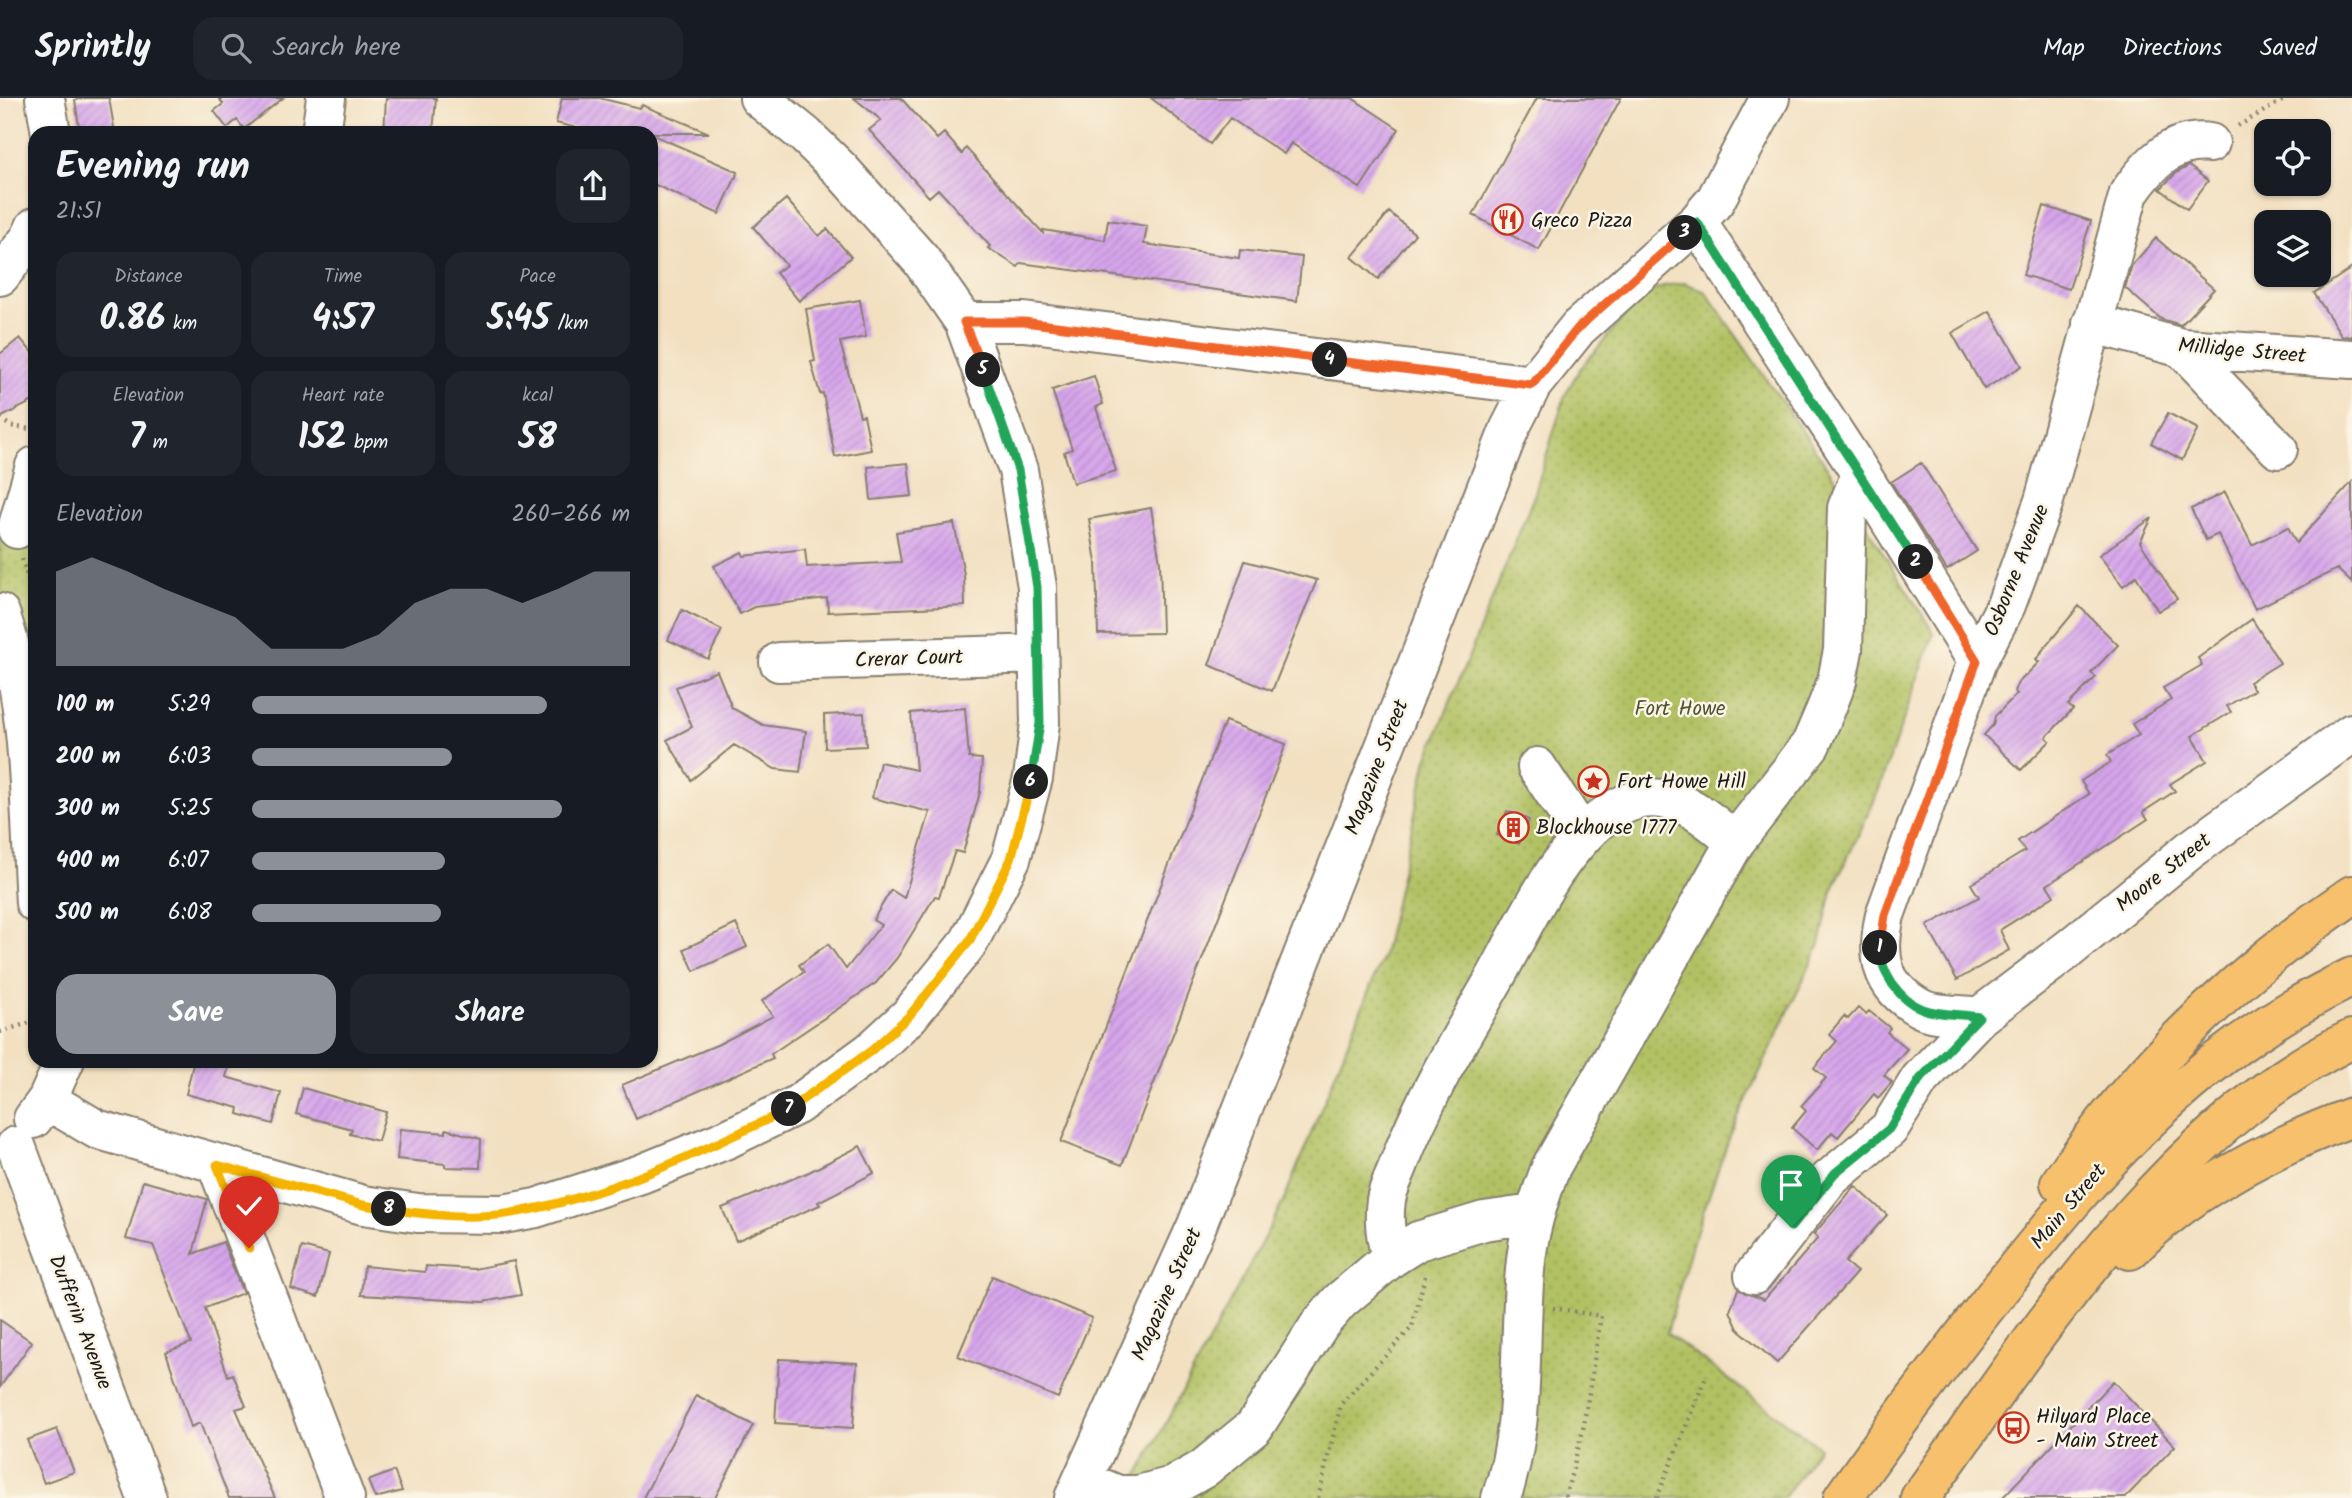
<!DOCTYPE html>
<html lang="en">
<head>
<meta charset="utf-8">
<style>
  body { margin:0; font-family:Kalam,sans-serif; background:#20242c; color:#f1f3f6; height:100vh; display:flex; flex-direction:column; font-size:26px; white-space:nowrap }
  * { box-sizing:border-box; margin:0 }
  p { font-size:23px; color:#9ea1a6 }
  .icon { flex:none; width:38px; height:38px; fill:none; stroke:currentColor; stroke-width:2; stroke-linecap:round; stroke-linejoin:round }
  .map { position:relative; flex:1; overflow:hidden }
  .sheet { position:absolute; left:28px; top:28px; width:630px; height:942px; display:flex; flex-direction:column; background:#171b24; border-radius:21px; box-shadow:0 2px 5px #0004 }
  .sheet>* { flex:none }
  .controls { position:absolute; left:2254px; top:21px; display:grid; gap:14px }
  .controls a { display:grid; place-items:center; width:77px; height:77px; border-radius:14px; background:#171b24; box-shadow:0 2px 5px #0004; font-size:35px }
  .pin { position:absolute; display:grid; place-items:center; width:60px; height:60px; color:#fff; margin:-72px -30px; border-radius:50% 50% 50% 0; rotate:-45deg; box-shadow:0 0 7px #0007 }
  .pin .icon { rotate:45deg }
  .km { position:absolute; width:35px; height:35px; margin:-18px; border-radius:50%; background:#222; color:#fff; font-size:19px; line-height:35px; text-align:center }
  .round { display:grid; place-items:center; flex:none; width:74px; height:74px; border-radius:21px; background:#20242c }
  .overview { display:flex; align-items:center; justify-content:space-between; height:119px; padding:0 28px }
  h1 { font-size:38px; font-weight:600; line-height:52px }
  .figures { display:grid; grid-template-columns:repeat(3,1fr); gap:10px; height:119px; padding:7px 28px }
  .figures div { display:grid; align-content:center; border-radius:18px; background:#20242c; text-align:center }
  .figures b { font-size:35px; font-weight:600 }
  .figures small { font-size:19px; font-weight:400 }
  .figures p { font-size:19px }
  .chart { height:196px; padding:14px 28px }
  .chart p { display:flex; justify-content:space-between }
  .chart svg { width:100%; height:126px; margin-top:7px; fill:#8c9099; opacity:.7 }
  .button { display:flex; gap:14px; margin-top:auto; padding:14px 28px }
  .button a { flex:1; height:80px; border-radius:21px; background:#8c9099; color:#fff; font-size:28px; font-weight:600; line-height:80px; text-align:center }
  .button a+a { background:#20242c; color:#f1f3f6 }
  ul { padding:0 28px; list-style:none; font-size:23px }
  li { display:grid; grid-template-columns:112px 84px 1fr; align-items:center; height:52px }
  li i { height:18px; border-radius:9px; background:#8c9099 }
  header { display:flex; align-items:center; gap:42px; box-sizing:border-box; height:98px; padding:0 35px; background:#171b24; border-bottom:2px solid #363941 }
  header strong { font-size:33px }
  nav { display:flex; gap:38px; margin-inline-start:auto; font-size:24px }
  .search { width:490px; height:63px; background:#20242c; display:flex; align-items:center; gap:18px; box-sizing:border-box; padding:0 24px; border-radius:21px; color:#9ea1a6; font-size:26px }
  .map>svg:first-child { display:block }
</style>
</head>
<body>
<header>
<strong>Sprintly</strong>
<div class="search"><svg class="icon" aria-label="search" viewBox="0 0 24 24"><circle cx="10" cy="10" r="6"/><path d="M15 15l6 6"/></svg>Search here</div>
<nav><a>Map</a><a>Directions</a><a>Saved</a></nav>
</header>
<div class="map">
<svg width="2352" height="1400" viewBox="0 0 2352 1400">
  <defs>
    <pattern id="park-dots" width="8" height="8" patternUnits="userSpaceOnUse" patternTransform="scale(1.75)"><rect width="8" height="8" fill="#b1c164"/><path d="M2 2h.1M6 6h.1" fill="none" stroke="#98a556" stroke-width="1.8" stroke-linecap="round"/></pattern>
    <pattern id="building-hatch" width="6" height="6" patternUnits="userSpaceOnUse" patternTransform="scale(1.75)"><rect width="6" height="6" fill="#d6a5eb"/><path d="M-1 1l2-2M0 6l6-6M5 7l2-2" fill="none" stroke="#b78dc9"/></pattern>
  </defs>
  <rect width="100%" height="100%" fill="#fcf5e5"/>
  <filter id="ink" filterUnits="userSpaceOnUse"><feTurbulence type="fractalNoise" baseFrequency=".0143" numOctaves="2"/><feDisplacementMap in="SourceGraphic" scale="14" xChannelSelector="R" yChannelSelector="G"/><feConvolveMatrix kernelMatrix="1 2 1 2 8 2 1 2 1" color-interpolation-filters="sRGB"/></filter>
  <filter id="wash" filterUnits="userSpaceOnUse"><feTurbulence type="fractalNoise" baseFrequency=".00686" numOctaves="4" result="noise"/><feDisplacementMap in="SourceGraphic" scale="28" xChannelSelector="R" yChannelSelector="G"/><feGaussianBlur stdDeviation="1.57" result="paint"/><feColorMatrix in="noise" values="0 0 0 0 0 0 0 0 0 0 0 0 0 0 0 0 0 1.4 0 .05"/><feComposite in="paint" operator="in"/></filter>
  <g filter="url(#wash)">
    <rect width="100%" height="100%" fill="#f2e0c1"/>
    <path fill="url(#park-dots)" stroke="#666e40" stroke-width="2" d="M1685 185 1706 194 1841 389 1934 535 1876 699 1832 793 1820 846 1731 1035 1692 1146 1667 1235 1819 1349 1784 1400H1126L1284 1102 1383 858 1427 661 1534 398 1565 297 1579 272 1642 198 1663 188Z
      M35 368V805L0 515V432Z"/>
    <g id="blocks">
      <path fill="url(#building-hatch)" d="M86 0H109L115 35H80L75 2Z
        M219 0H283L244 31 237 22 227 30 214 13 223 6Z
        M386 0H436L433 35H384Z
        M562 0H599L640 10 642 7 709 35H598L556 25Z
        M854 0H901L937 41 944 35 962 56 966 50 1043 135V132L1105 142 1108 122 1147 128 1144 146 1239 160 1240 152 1302 159 1297 203 1021 165 1018 169 988 150 990 148 938 91 929 99 869 32 881 22Z
        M1151 0H1352L1399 31 1360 90 1291 45 1284 56 1230 20 1210 46Z
        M1537 0H1621L1539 152 1473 117Z
        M651 36 738 74 719 116 651 85Z
        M2189 68 2208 83 2187 111 2160 91 2176 75Z
        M786 101 819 138 827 131 851 159 799 203 776 175 786 167 753 129Z
        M2044 108 2091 123 2069 191 2023 177Z
        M1389 114 1415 136 1378 181 1352 159Z
        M2156 140 2214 191 2181 227 2161 221 2125 190 2132 167Z
        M2352 170V239L2342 238 2314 195Z
        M860 202 866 239 840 244 860 318 864 317 871 352 835 359 823 295 820 296 811 264 815 263 806 211Z
        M1990 213 2022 268 1984 291 1952 235Z
        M20 240 35 258V302L0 320V256Z
        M1094 278 1103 306 1096 309 1116 373 1073 385 1064 354 1072 351 1052 292Z
        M2168 315 2198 331 2182 362 2151 345Z
        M908 365 912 398 871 402 868 369Z
        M1921 365 1977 453 1947 472 1891 384Z
        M2352 384V485L2337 471 2255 511 2218 436 2206 442 2191 411 2225 394 2252 447 2288 429 2296 445Z
        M1151 410 1160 464 1162 535 1098 536 1096 464 1089 421Z
        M2152 420 2140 444 2177 501 2158 513 2136 478 2123 488 2099 457Z
        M954 425 964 476 965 508 828 514 827 500 754 509 740 516 714 468 742 454 744 458 805 451 807 469 901 464 896 434Z
        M1245 463 1317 482 1272 593 1209 567Z
        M2079 508 2118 547 2091 575 2096 579 2068 607 2073 611 2046 639 2050 643 2021 672 1984 637 1993 627 1995 618 2017 596 2014 593 2018 585 2039 564 2036 561 2042 555 2041 554Z
        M682 512 722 532 708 561 668 542Z
        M2252 521 2280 565 2249 584 2254 592 2227 608 2231 614 2192 638 2207 663 2170 686 2175 693 2143 714 2148 721 2047 787 2054 798 2000 832 2009 852 1957 882 1927 828 1979 799 1971 786 2025 753 2018 743 2089 696 2081 683 2111 664 2107 657 2139 637 2132 626 2171 602 2163 590 2202 567 2198 560Z
        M717 573 732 610 763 627 806 633 800 674 775 671 734 647 691 682 667 642 692 629 676 589Z
        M965 610 969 660 982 661 980 694 963 755 955 753 939 799 935 798 897 860 876 885 771 956 773 960 636 1021 622 987 719 946 773 918 762 903 804 874 799 867 828 846 846 871 881 827 873 822 891 792 904 800 930 714 872 700 880 664 916 672 911 615Z
        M864 615 866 648 825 650 824 617Z
        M1225 623 1286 646 1122 1067 1061 1044Z
        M1507 713 1529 722 1519 746 1497 737Z
        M736 826 747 849 694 873 684 851Z
        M1858 910 1866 916 1869 913 1890 930 1887 934 1907 951 1884 977 1892 984 1878 1000 1874 996 1838 1039 1832 1034 1817 1052 1792 1030 1806 1013 1801 1008 1826 980 1814 970 1837 943 1829 936 1844 918 1848 921Z
        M194 962 229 967 226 979 281 995 273 1026 238 1016 239 1010 186 996Z
        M303 990 386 1014 378 1043 350 1036 352 1031 296 1016Z
        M400 1031 446 1035V1031L481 1041 480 1070 445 1069V1066L397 1061Z
        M860 1048 874 1075 818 1104 820 1107 736 1143 722 1110 809 1074Z
        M143 1083 207 1101 193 1156 223 1144 243 1195 205 1210 228 1278 233 1276 246 1308 236 1311 275 1400H229L200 1325 191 1329 166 1254 191 1245 153 1147 126 1141Z
        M1855 1088 1887 1117 1845 1164 1857 1174 1777 1265 1738 1231 1730 1213 1738 1191 1764 1202 1818 1140 1814 1136Z
        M302 1149 329 1156 318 1199 291 1191Z
        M514 1163 521 1197 483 1204 361 1197 364 1168 425 1174 426 1168 474 1171Z
        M992 1178 1092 1220 1058 1300 958 1258Z
        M0 1222 32 1244 0 1289Z
        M779 1261 857 1265 853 1330 775 1325Z
        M2113 1283 2175 1348 2125 1400H2002Z
        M696 1297 753 1327 715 1400H643Z
        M57 1331 74 1374 44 1385 27 1342Z
        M394 1373 402 1393 375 1400 368 1383Z"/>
    </g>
  </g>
  <g filter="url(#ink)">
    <use href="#blocks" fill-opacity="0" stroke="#877e6e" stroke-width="2"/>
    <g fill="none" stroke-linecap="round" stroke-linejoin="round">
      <defs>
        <path id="minor" d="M45 0 51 35
          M321 35 326 0
          M1697 124 1861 376 1977 563
          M0 178 30 140 35 129
          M964 224H1024L1532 287
          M2092 225 2182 250 2352 261
          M2182 250 2278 351
          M17 431 35 368
          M0 515C32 608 29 708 35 805
          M779 564 1039 556
          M1537 669 1583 738
          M1979 919C1962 916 1934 918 1920 910 1880 888 1876 858 1885 817L1977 563 2006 507 2044 403 2129 95C2149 66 2173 40 2210 45
          M47 1002 96 1031 363 1107 418 1115 503 1116 536 1110 641 1076 727 1041 797 1007 871 953 909 918 969 844 1011 761 1033 680 1040 625 1037 489 1018 372 964 224 921 162 841 72 805 37 759 0
          M33 1021 47 1002 65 962
          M16 1048 147 1400
          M217 1067 345 1400
          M1391 1160C1386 1140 1383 1123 1386 1102 1388 1089 1396 1075 1400 1063 1425 998 1461 939 1495 880 1522 831 1546 777 1585 736 1599 721 1617 707 1637 702 1677 693 1707 719 1735 744
          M1754 1177 1828 1082 1889 1031 1920 981 1979 919 2070 850 2190 752 2352 635
          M1082 1382 1118 1397H1138L1173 1388 1203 1371 1254 1329 1320 1226 1340 1203 1391 1160 1418 1143 1484 1123 1533 1116
          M1074 1400 1197 1127 1510 330 1532 287 1578 230 1697 124 1715 103 1770 0
          M1501 1400C1527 1327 1518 1247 1525 1172 1528 1135 1538 1103 1551 1069L1735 744 1811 646 1826 611 1837 583 1843 552 1847 410 1861 376"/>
        <path id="major" d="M2060 1085C2139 969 2236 876 2352 797
          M2130 1152C2190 1091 2272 1049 2352 1019
          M1843 1400C1893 1329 1945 1261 1999 1192 2104 1060 2196 954 2352 879
          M1920 1400C2035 1240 2169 1028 2352 941"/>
      </defs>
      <use href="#minor" stroke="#877e6e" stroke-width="42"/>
      <use href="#major" stroke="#877e6e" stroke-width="42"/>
      <path stroke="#877e6e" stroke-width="4.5" stroke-dasharray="2 5" stroke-linecap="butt" d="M2238 28 2287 0
        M0 321 11 328 35 332
        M22 461 35 503
        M0 934 35 923
        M1553 1210 1601 1218 1583 1332 1565 1400
        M1318 1400 1341 1306 1412 1229 1425 1178
        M1657 1400 1705 1281"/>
      <use href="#minor" stroke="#fff" stroke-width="38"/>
      <use href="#major" stroke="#f7c06c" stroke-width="38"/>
    </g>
  </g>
  <g fill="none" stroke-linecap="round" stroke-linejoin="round" filter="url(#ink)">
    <defs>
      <path id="split-1" d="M1791 1129 1835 1075 1889 1031 1920 981 1979 919C1961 916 1939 917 1923 911 1898 902 1881 874 1880 850"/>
      <path id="split-2" d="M1880 850 1885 817 1977 563 1916 464"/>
      <path id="split-3" d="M1685 135 1697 124 1916 464"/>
      <path id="split-4" d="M1330 262 1532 287 1578 230 1685 135"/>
      <path id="split-5" d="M983 272 964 224H1024L1330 262"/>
      <path id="split-6" d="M983 272 1018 372 1037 489 1040 625 1031 684"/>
      <path id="split-7" d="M789 1011 871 953 909 918 969 844 1011 761 1031 684"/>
      <path id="split-8" d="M389 1111C427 1117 468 1121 506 1116 604 1101 701 1054 789 1011"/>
      <path id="split-9" d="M249 1150 217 1067 363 1107 389 1111"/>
    </defs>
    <use href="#split-1" stroke="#fff" stroke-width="14"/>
    <use href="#split-2" stroke="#fff" stroke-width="14"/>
    <use href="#split-3" stroke="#fff" stroke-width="14"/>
    <use href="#split-4" stroke="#fff" stroke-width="14"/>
    <use href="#split-5" stroke="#fff" stroke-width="14"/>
    <use href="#split-6" stroke="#fff" stroke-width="14"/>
    <use href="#split-7" stroke="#fff" stroke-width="14"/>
    <use href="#split-8" stroke="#fff" stroke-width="14"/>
    <use href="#split-9" stroke="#fff" stroke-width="14"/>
    <use href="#split-1" stroke="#22a559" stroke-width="9"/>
    <use href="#split-2" stroke="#f0652b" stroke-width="9"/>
    <use href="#split-3" stroke="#22a559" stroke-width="9"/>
    <use href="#split-4" stroke="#f0652b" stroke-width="9"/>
    <use href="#split-5" stroke="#f0652b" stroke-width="9"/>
    <use href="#split-6" stroke="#22a559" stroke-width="9"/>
    <use href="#split-7" stroke="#f5b400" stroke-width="9"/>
    <use href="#split-8" stroke="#f5b400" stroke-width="9"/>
    <use href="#split-9" stroke="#f5b400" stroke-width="9"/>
  </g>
  <defs>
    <symbol id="restaurant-ring" viewBox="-11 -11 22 22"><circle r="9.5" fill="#fcf5e5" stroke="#c8321e" stroke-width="1.5"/><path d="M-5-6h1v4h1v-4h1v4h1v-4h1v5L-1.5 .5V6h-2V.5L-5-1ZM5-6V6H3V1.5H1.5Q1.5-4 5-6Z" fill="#c8321e"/></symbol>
    <symbol id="sight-ring" viewBox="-11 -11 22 22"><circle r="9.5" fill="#fcf5e5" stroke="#c8321e" stroke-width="1.5"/><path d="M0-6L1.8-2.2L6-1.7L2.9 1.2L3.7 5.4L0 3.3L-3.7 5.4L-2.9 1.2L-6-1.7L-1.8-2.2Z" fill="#c8321e"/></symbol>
    <symbol id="building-ring" viewBox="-11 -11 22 22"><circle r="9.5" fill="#fcf5e5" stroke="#c8321e" stroke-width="1.5"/><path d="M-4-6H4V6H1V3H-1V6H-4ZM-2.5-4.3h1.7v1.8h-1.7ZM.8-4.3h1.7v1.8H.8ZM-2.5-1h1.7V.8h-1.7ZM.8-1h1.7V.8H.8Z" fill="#c8321e"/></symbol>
    <symbol id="bus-ring" viewBox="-11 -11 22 22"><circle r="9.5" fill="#fcf5e5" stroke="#c8321e" stroke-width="1.5"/><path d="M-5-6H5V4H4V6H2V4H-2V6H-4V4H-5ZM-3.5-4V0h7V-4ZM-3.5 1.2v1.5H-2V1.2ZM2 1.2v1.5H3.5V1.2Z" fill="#c8321e"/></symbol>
  </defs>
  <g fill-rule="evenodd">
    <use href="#restaurant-ring" x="1490" y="104" width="35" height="35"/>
    <use href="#sight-ring" x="1576" y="666" width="35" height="35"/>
    <use href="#building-ring" x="1496" y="712" width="35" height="35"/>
    <use href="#bus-ring" x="1996" y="1312" width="35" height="35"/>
  </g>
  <g text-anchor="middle" stroke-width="5" stroke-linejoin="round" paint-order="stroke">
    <g font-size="21" fill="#1c1c1c" stroke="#fcf5e5" text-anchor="start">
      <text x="1531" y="129">Greco Pizza</text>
      <text x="1617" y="690">Fort Howe Hill</text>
      <text x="1536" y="736">Blockhouse 1777</text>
      <text x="2036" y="1325">Hilyard Place<tspan x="2036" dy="24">- Main Street</tspan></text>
    </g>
    <g font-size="21" fill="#1c1c1c" stroke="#fcf5e5">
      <text transform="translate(2242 252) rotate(5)" y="7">Millidge Street</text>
      <text transform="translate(2016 472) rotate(-68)" y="7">Osborne Avenue</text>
      <text transform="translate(909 560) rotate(-2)" y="7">Crerar Court</text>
      <text transform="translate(1376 669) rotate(-69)" y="7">Magazine Street</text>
      <text transform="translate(2163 774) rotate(-38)" y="7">Moore Street</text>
      <text transform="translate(2068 1108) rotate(-50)" y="7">Main Street</text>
      <text transform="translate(1166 1196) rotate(-66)" y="7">Magazine Street</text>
      <text transform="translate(81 1224) rotate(69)" y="7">Dufferin Avenue</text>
    </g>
    <g font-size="21" fill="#505635" stroke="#fcf5e5">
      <text x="1680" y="617">Fort Howe</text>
    </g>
  </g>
</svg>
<div class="controls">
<a><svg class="icon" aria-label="locate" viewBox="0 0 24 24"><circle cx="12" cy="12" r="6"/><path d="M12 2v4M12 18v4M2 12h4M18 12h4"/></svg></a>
<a><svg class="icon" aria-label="layers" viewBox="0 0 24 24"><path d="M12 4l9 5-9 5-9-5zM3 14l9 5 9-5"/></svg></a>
</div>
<div class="pin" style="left:1791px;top:1129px;background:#1e9e55"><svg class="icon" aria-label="arrive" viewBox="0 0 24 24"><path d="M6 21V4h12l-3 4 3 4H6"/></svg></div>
<div class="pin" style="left:249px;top:1150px;background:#d93025"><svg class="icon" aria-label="check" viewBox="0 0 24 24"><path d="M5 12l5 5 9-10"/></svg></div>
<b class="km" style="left:1880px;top:850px">1</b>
<b class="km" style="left:1916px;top:464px">2</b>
<b class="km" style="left:1685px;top:135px">3</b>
<b class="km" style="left:1330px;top:262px">4</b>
<b class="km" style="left:983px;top:272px">5</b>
<b class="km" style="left:1031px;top:684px">6</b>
<b class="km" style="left:789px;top:1011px">7</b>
<b class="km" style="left:389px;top:1111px">8</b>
<section class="sheet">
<div class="overview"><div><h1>Evening run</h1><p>21:51</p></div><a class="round"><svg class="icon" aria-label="share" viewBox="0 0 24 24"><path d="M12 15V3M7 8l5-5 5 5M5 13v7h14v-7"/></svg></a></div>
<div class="figures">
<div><p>Distance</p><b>0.86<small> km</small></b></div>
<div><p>Time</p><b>4:57</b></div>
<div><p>Pace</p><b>5:45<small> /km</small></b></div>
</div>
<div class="figures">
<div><p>Elevation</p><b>7<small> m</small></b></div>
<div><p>Heart rate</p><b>152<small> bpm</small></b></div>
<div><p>kcal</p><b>58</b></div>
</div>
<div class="chart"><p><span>Elevation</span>260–266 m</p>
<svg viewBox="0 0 160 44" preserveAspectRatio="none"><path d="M0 44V11L10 6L20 11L30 17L40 22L50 27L60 38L70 38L80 38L90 33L100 22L110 17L120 17L130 22L140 17L150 11L160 11V44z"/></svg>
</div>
<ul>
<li><b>100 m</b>5:29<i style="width:78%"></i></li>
<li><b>200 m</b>6:03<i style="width:53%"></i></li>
<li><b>300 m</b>5:25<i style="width:82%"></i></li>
<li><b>400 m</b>6:07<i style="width:51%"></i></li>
<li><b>500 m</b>6:08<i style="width:50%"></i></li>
</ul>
<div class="button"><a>Save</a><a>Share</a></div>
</section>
</div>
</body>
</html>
